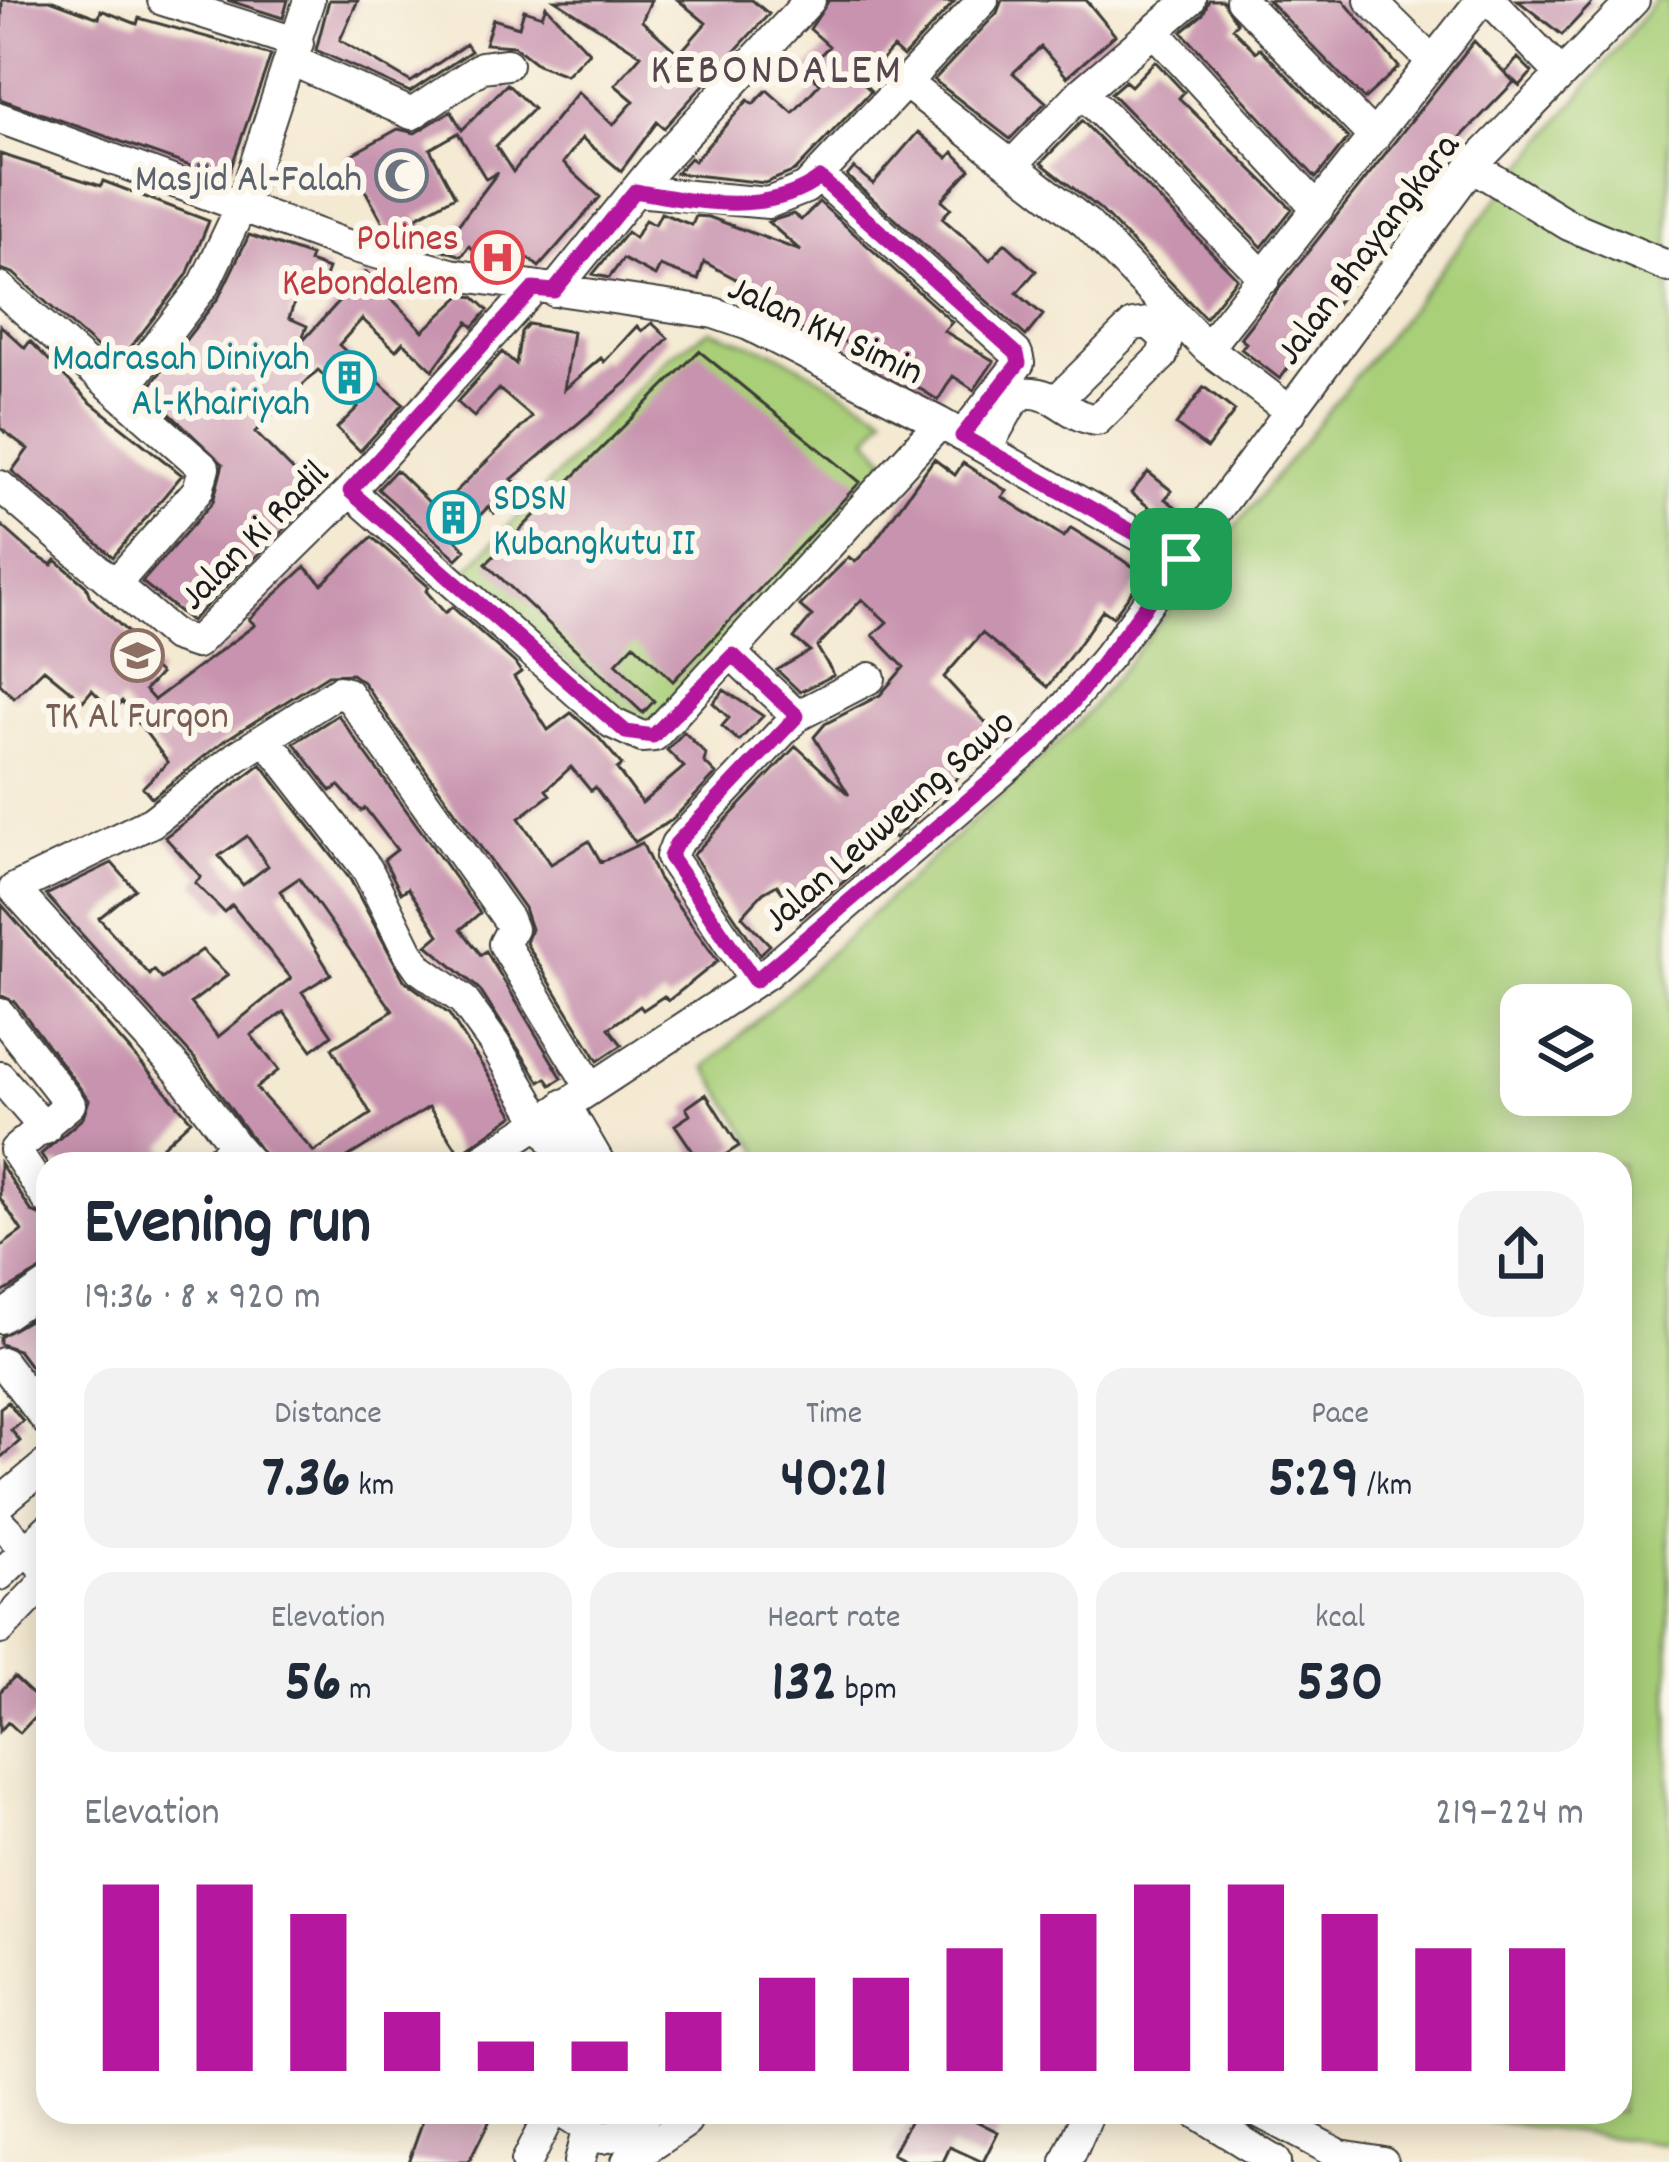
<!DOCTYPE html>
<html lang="en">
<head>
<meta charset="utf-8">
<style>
  body { margin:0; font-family:Dekko,sans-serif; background:#f2f2f3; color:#1f2937; height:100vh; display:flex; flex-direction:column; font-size:45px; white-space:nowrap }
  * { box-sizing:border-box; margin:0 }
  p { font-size:39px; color:#747a83 }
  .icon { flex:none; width:66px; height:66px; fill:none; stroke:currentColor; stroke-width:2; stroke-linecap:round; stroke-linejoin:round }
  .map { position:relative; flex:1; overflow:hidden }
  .side { position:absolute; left:36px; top:1152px; width:1596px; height:972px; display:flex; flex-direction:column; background:#fff; border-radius:36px; box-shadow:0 6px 30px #0003 }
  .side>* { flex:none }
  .controls { position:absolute; left:1500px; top:984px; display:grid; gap:24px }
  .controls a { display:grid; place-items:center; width:132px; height:132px; border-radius:24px; background:#fff; box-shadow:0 6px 30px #0003; font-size:60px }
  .pin { position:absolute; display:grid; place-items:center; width:102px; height:102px; color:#fff; margin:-51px; border-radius:24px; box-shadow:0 6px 18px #0006 }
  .round { display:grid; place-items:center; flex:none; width:126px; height:126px; border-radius:36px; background:#f2f2f3 }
  .summary { display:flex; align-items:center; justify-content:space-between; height:204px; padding:0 48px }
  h1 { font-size:66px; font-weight:700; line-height:90px }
  .metrics { display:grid; grid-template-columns:repeat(3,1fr); gap:18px; height:204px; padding:12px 48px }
  .metrics div { display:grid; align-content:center; border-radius:30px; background:#f2f2f3; text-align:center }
  .metrics b { font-size:60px; font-weight:700 }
  .metrics small { font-size:33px; font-weight:400 }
  .metrics p { font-size:33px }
  .chart { height:336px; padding:24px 48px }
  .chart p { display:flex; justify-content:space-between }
  .chart svg { width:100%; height:216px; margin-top:12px; stroke:#b5179e; stroke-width:6 }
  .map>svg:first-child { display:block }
</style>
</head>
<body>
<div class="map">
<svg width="1669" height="2162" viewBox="0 0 1669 2162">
  <rect width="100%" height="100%" fill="#fbf7ec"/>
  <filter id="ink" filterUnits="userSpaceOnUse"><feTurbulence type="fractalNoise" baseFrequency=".00833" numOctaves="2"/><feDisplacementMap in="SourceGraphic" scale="24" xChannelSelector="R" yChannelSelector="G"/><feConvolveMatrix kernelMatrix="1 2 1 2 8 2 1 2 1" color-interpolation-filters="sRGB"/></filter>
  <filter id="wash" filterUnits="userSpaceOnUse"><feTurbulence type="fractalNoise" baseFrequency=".004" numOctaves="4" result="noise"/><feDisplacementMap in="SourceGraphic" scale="48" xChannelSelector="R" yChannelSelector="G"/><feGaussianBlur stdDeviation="2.7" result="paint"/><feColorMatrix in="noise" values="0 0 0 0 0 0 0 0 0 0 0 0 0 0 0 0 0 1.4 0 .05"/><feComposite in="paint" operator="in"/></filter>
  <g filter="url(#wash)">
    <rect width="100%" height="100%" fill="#f4e9d1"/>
    <path fill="#a9cf79" stroke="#62764a" stroke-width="3" fill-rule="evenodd" d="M1656 0H1669V2144L1415 2112H1620V1164H767L706 1067 1079 723ZM1521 1005H1611V1095H1521Z
      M710 330 777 353 885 415 868 438 901 475 646 730 464 573 670 355Z"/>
    <g id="blocks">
      <path fill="#c793ae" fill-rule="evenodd" d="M2 0H50L99 18 101 10 137 24 139 18 271 55 227 179 0 99Z
        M227 0H288L283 18Z
        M329 0H358L340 40 411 82 466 44 471 51 410 92 316 50Z
        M555 0H651L642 21 679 54 706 23 678 0H752L769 14 664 128 657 122 621 171 582 138 563 163 600 197 539 267 523 254 516 264 488 260 469 246 462 256 440 249 498 172 486 179 458 133 430 149 455 196 415 218 441 237 433 249 394 229 388 232 347 157 398 129 415 133 451 111 462 130 507 84 533 109 496 146 513 172 578 92 613 125 634 101 615 85 641 55Z
        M829 0 954 2 903 57 893 48 862 82 871 91 795 171 765 183 676 173 690 158 694 161 748 100 753 104 767 90 793 113 820 83 806 70 829 46 810 29Z
        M1002 0H1086L1115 35 1067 77 1041 47 1013 73 1046 102 1010 139 934 80 997 13Z
        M1209 0H1222L1237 23 1232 28 1256 52 1260 48 1348 138 1316 178 1182 32 1203 14Z
        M1268 0H1343L1399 67 1364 99Z
        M1517 0H1595L1562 35Z
        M546 6 589 52 566 75 537 64 514 46 485 44 493 19 519 27 524 10 542 16Z
        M1474 41 1505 73 1518 58 1532 72 1520 86 1506 74 1514 82 1462 136 1280 379 1241 349 1246 343 1240 338Z
        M1155 61 1184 92 1179 98 1292 209 1262 247 1111 93 1125 81 1131 86Z
        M1082 121 1237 278 1205 318 1100 209 1041 163Z
        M918 132 948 158 953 152 970 169 942 200 951 208 942 218 990 260 1005 243 1036 271 1017 293 1043 315 1026 336 847 176 854 168 873 184Z
        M0 154 101 186 103 181 209 221 187 275 117 365 13 273 0 269Z
        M819 202 952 322 944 331 994 361 974 390 953 376 938 400 827 331 821 340 779 318 745 297 751 287 704 262 698 280 660 266 655 276 623 259 609 278 593 274 627 232 635 238 645 220 655 225 661 213 692 225 696 216 709 217 801 251 768 222 793 214 801 220Z
        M249 235 311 256 309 262 328 269 319 293 300 286 289 318 307 326 300 344 366 272 423 331 462 295 474 297 488 310 473 327 468 322 433 370 403 342 396 350 362 319 339 345 403 404 360 451 337 428 358 407 318 370 255 432 318 496 191 621 142 582 213 502 223 464 146 391 219 297Z
        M652 323 668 338 631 379 512 479 520 486 494 513 488 507 456 540 466 550 457 559 378 489 396 470 437 510 532 417 499 389 474 417 457 402 502 352 516 364 521 332 528 324 573 332 564 390 601 358 604 362 637 326 642 331Z
        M0 325 25 348 30 341 90 402 182 475 113 557 12 471 28 449 0 428Z
        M699 351 860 482 673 681 634 644 616 663 654 701 643 713 486 564Z
        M1204 387 1235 411 1207 448 1176 425Z
        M934 459 955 475 963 463 1007 491 1002 497 1064 537 1071 528 1145 574 1113 617 1103 610 1048 687 982 633 944 677 999 737 895 838 887 831 858 863 861 867 801 918 777 885 763 893 742 916 770 945 760 954 693 855 796 746 849 795 814 737 825 724 880 695 904 667 873 635 887 622 862 599 817 647 834 675 800 692 777 670 810 651 794 638 812 616 800 606 849 557 855 562 872 545Z
        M1148 472 1172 491 1165 499 1183 512 1170 530 1154 521 1159 515 1131 493Z
        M0 524 34 554 52 565 56 560 86 586 90 597 152 655 146 661 160 674 145 690 154 700 255 625 249 619 305 567 322 584 372 537 429 587 426 591 445 613 452 607 515 663 521 672 514 677 548 730 571 713 599 738 622 765 617 769 642 803 684 767 667 750 684 732 706 754 704 762 716 774 672 820 635 842 595 787 591 791 571 767 546 790 550 795 519 818 551 864 589 841 601 862 642 843 658 878 718 961 668 1001 664 996 643 1010 640 1006 609 1028 622 1045 598 1061 526 943 531 929 524 908 363 682 352 674 328 675 224 741 152 798 143 787 168 762 122 701 112 711 92 690 83 701 44 669 14 698 0 684Z
        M724 690 763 716 739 741 722 726 729 718 713 703Z
        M338 715 480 913 461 929 481 955 486 951 562 1078 551 1085 546 1078 540 1082 479 989 427 945 439 935 408 888 401 893 384 860 397 850 365 808 361 811 339 786 331 791 294 743Z
        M261 764 350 879 404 980 449 1014 514 1115 460 1154 429 1107 336 1164H270L195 1059 46 895 112 863 135 889 99 918 150 975 154 970 162 979 202 950 228 975 191 1003 218 1037 291 978 232 905 224 912 195 883 201 877 165 837ZM247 836 268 866 243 885 219 856ZM299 878 393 1011 332 1048 371 1114 314 1152 256 1088 279 1070 251 1035 284 1012 312 1050 332 1035 302 992 331 974 280 891Z
        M2 905 191 1120 163 1146 178 1164 48 1165 41 1154 83 1118 89 1100 15 1002 0 995Z
        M706 1094 739 1146 711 1164H676L694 1153 675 1125 690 1115 686 1108Z
        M0 1163 32 1212 48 1219V1266L0 1294V1247L22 1231 0 1198Z
        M48 1309V1390L18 1350 0 1344V1337Z
        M8 1402 23 1421 11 1430 20 1441 0 1458V1408Z
        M14 1677 45 1706 20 1733 8 1722 0 1731V1692Z
        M426 2112H494L469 2162H408Z
        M914 2112H958L998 2132 983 2162 950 2147 943 2162H908L892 2154Z"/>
    </g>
  </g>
  <g filter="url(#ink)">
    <use href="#blocks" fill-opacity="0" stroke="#3c3b37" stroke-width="3"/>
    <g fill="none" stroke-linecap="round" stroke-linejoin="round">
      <defs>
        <path id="minor" d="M163 0 298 43
          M1241 0 1374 137
          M1370 0 1432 61
          M1494 4 1560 73
          M1155 32 1318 209
          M293 61 412 114 482 67 507 64
          M903 81 1086 223 1207 348 1291 412
          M1082 92 1265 278
          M0 118 344 244 451 274 714 313 749 325 940 423 1181 559
          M1014 163 1082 92 1190 0
          M1472 166 1569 225 1669 267
          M821 178 1017 354 1019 363 962 436
          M635 191 768 203 806 188 983 0
          M0 288 204 468 198 490 116 583
          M554 291 653 169 810 0
          M1207 348 1478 4
          M122 391 204 285 242 205 309 0
          M986 449 1012 403 1024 393C1056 390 1070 418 1097 420L1162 356 1167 339 1149 323 1133 325 1059 398
          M0 486 175 636 196 643 350 491 533 289
          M350 491 612 723 642 737 654 736 940 423
          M733 655 797 716
          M266 739 367 869 408 952 420 969 463 1000 494 1043 566 1164
          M755 981 671 857 676 844 797 716 870 678
          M0 1014 70 1104 15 1150 48 1200
          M0 1077 45 1129
          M565 1104 600 1164
          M236 1147 180 1072 14 889 152 822 236 757 339 691 347 693 508 919 512 929 504 944 590 1086
          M213 1164 236 1147 251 1164
          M476 1164 766 974 1033 745 1109 655 1472 166 1634 0
          M0 1318 48 1285
          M3 1363 48 1422
          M0 1503 48 1463
          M0 1523 48 1572
          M0 1575 48 1529
          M0 1629 48 1579
          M561 2112 602 2138 617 2135 647 2112
          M1195 2112 1275 2162
          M1259 2112 1340 2155 1383 2162
          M526 2162 551 2112
          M579 2162 587 2131
          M627 2162 686 2122
          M1067 2162 1089 2112"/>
      </defs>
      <use href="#minor" stroke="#3c3b37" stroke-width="34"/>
      <use href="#minor" stroke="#fff" stroke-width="30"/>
    </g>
  </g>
  <g fill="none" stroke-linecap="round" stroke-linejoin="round" filter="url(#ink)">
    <defs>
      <path id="route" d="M820 178 1017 354 1019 363 962 436 1181 559 1073 702 1033 745 755 981 670 857 676 844 797 716 733 655 653 736 626 732 350 491 533 289 554 291 635 191C696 202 768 217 820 178Z"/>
    </defs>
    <use href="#route" stroke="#fff" stroke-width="24"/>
    <use href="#route" stroke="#b5179e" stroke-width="15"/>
  </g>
  <defs>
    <symbol id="mosque-ring" viewBox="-11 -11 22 22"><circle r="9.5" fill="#fbf7ec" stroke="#6b7280" stroke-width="1.5"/><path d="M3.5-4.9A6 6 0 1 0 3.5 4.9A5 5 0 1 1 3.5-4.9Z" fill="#6b7280"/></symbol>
    <symbol id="hospital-ring" viewBox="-11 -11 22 22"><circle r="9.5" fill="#fbf7ec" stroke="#e0444e" stroke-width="1.5"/><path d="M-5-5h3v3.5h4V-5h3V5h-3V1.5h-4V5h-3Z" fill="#e0444e"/></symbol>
    <symbol id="building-ring" viewBox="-11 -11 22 22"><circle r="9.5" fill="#fbf7ec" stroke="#0f9aa8" stroke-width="1.5"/><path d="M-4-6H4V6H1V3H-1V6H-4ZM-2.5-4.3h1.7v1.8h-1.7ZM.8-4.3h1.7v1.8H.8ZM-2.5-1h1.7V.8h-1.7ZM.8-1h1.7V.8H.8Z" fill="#0f9aa8"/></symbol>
    <symbol id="school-ring" viewBox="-11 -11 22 22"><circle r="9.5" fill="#fbf7ec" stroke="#8d6e63" stroke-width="1.5"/><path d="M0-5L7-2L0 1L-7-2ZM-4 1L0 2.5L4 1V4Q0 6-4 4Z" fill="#8d6e63"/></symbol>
  </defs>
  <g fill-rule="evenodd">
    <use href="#mosque-ring" x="372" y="146" width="59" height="59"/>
    <use href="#hospital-ring" x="468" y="228" width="59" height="59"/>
    <use href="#building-ring" x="320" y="348" width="59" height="59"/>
    <use href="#building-ring" x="424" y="488" width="59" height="59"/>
    <use href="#school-ring" x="108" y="626" width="59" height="59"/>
  </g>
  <g text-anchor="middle" stroke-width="12" stroke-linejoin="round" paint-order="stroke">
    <g font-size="39" fill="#5b616d" stroke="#fbf7ec" text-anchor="end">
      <text x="362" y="190">Masjid Al-Falah</text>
    </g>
    <g font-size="39" fill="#be3a42" stroke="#fbf7ec" text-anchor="end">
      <text x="459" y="249">Polines<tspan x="459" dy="45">Kebondalem</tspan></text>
    </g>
    <g font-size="39" fill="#1c1c1c" stroke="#fbf7ec">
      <text transform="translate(1365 247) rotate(-53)" y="14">Jalan Bhayangkara</text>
      <text transform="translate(827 327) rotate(25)" y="14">Jalan KH Simin</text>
      <text transform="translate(252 533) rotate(-45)" y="14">Jalan Ki Radil</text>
      <text transform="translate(887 818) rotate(-41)" y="14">Jalan Leuweung Sawo</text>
    </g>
    <g font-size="39" fill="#0d838f" stroke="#fbf7ec" text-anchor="end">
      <text x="310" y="369">Madrasah Diniyah<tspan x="310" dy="45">Al-Khairiyah</tspan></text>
      <text x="493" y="509" text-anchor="start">SDSN<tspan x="493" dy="45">Kubangkutu II</tspan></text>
    </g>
    <g font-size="39" fill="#785e54" stroke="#fbf7ec">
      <text x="137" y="727">TK Al Furqon</text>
    </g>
    <g font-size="45" letter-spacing="3" fill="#58464f" stroke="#fbf7ec">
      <text x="777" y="82">KEBONDALEM</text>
    </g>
  </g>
</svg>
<div class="controls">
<a><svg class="icon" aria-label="layers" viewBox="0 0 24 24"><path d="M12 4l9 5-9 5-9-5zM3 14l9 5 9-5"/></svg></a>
</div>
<div class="pin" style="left:1181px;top:559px;background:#1e9e55"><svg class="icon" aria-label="arrive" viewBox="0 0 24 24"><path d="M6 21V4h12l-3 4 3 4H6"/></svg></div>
<section class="side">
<div class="summary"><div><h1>Evening run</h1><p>19:36 · 8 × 920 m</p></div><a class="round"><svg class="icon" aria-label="share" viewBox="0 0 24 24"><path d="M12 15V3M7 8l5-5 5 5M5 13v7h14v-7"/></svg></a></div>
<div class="metrics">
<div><p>Distance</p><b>7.36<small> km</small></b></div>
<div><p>Time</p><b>40:21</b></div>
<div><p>Pace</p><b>5:29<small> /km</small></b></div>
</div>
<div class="metrics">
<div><p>Elevation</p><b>56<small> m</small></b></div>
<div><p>Heart rate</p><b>132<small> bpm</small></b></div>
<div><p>kcal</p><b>530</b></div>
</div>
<div class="chart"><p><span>Elevation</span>219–224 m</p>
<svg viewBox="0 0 160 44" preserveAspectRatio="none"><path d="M5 44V6M15 44V6M25 44V12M35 44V32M45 44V38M55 44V38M65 44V32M75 44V25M85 44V25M95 44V19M105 44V12M115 44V6M125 44V6M135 44V12M145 44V19M155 44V19"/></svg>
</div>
</section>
</div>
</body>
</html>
